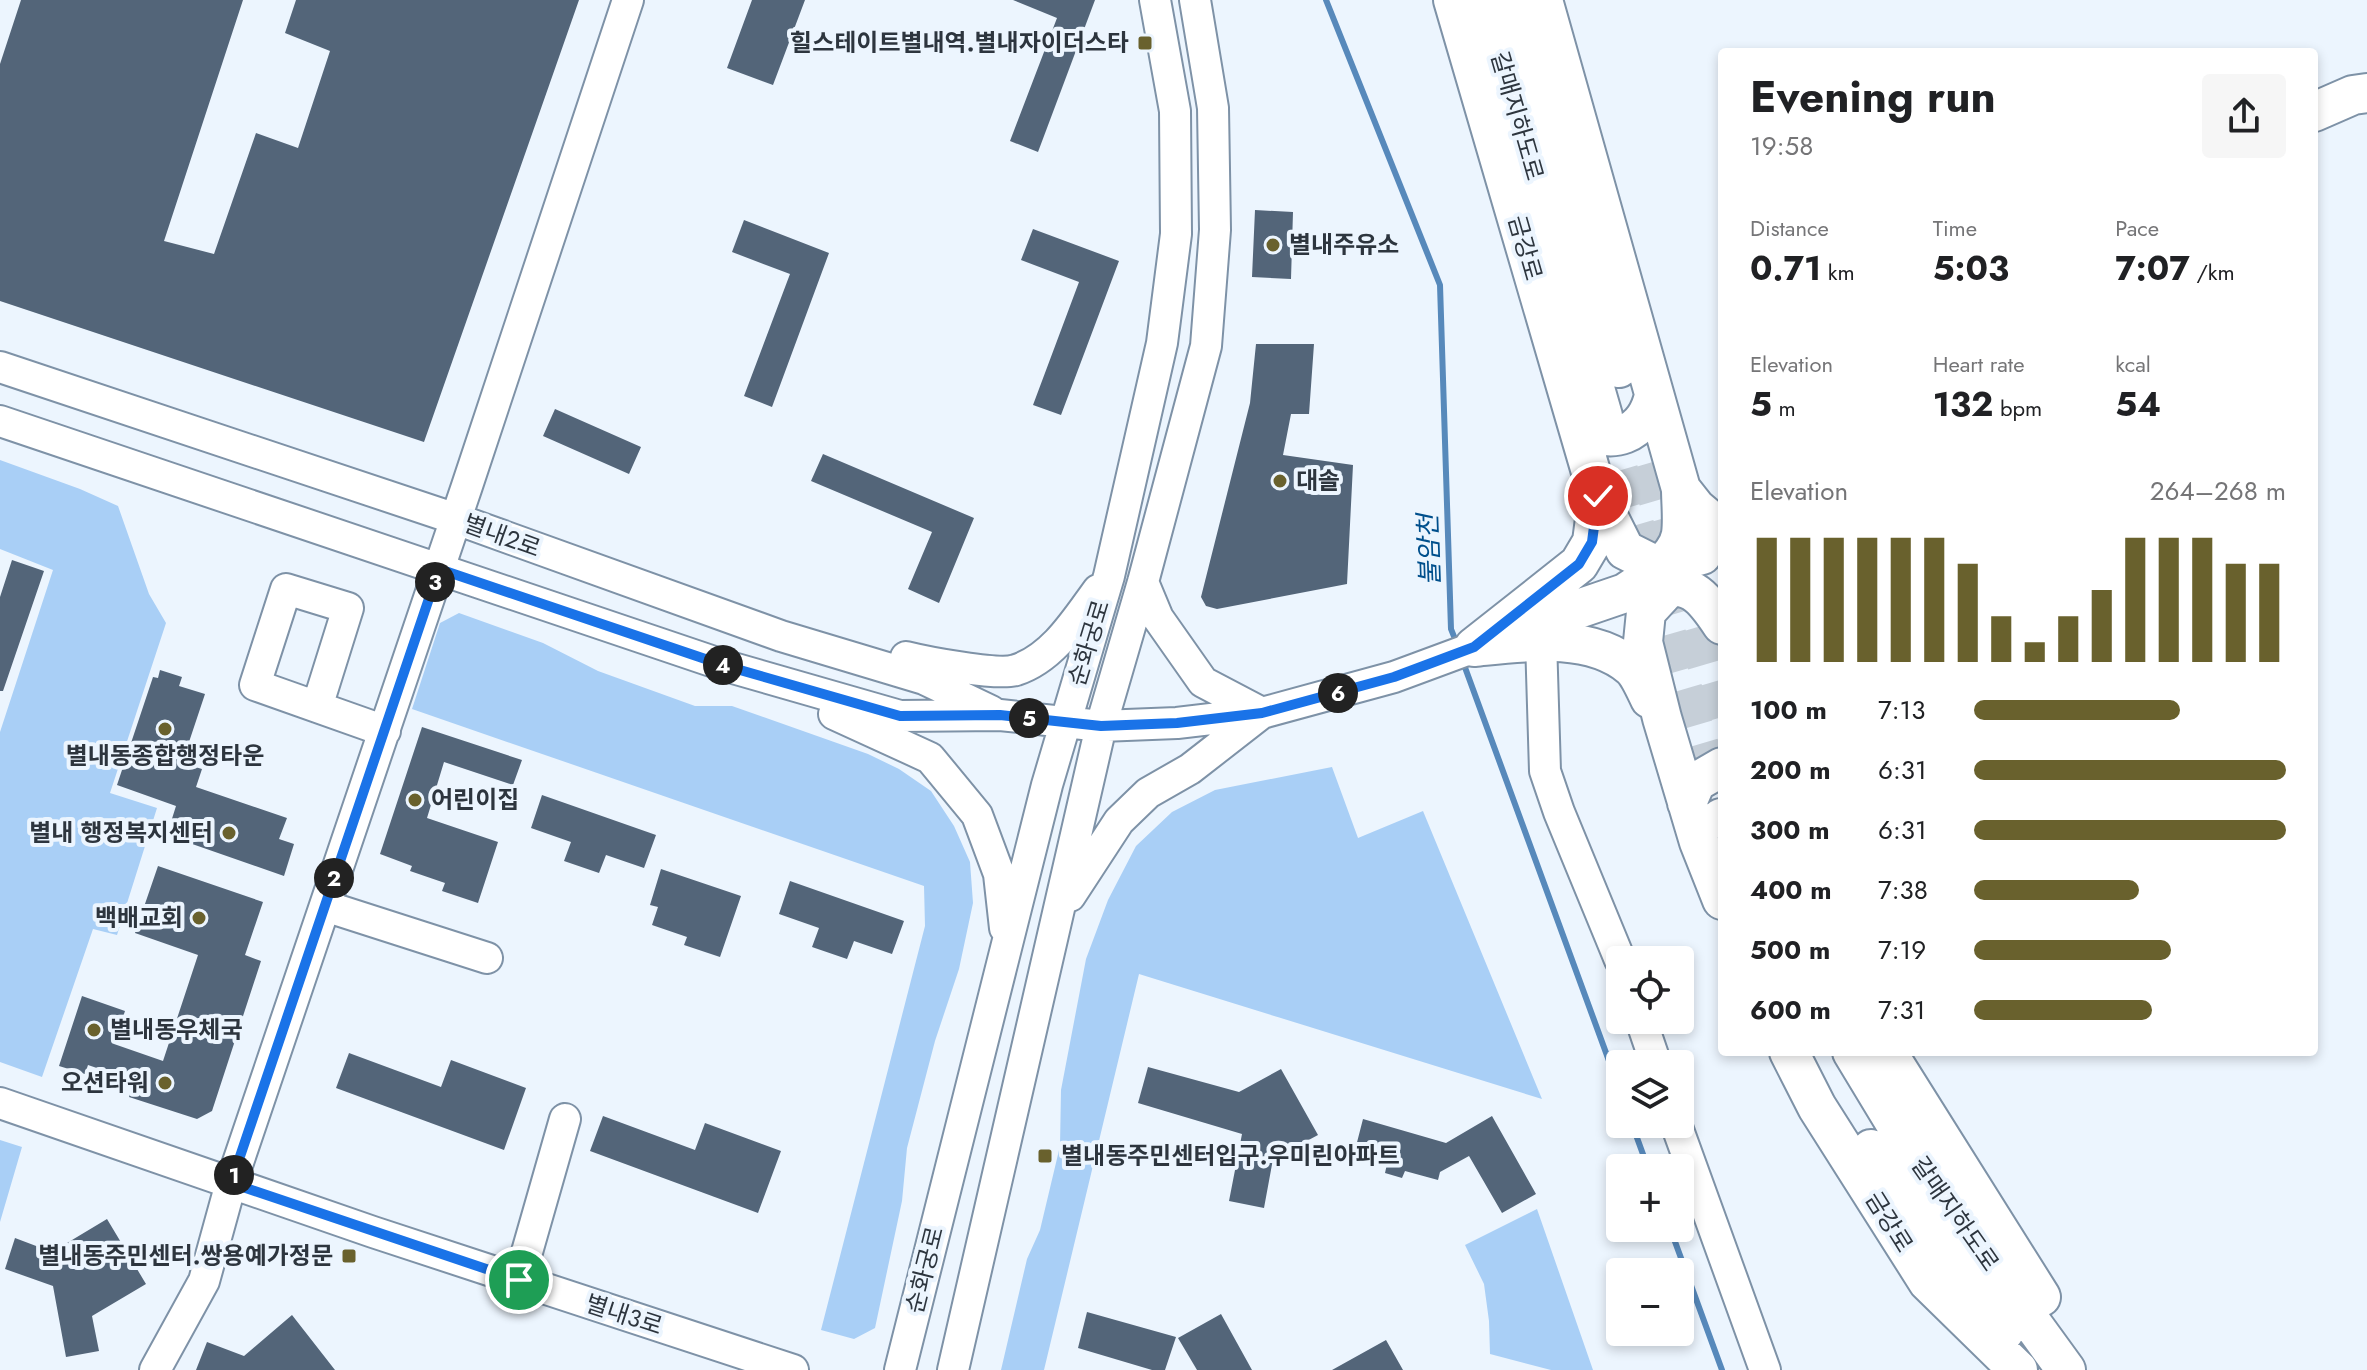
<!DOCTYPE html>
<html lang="en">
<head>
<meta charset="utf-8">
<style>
  body { margin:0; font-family:Jost,"Noto Sans KR",sans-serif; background:#f6f6f6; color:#202124; height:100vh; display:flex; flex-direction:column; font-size:30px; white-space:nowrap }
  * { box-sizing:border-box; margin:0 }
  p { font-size:26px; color:#757577 }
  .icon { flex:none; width:44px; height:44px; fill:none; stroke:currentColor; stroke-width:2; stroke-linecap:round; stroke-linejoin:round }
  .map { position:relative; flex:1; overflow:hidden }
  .panel { position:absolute; left:1718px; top:48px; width:600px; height:1008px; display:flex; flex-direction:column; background:#fff; border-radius:8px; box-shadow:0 4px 12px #0003 }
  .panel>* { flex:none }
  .fabs { position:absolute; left:1606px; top:946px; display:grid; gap:16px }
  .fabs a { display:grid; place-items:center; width:88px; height:88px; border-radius:8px; background:#fff; box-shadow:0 4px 12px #0003; font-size:40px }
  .pin { position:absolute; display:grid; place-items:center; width:68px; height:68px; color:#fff; margin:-34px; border:4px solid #fff; border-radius:50%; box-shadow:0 2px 8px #0007 }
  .km { position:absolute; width:40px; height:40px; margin:-20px; border-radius:50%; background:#222; color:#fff; font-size:22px; line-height:40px; text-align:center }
  .round { display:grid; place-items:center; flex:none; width:84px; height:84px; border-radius:8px; background:#f6f6f6 }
  .summary { display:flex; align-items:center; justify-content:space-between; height:136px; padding:0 32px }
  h1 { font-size:44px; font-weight:700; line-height:60px }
  .stats { display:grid; grid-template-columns:repeat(3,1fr); gap:12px; height:136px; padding:8px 32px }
  .stats div { display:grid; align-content:center }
  .stats b { font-size:34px; font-weight:700 }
  .stats small { font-size:22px; font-weight:400 }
  .stats p { font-size:22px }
  .chart { height:224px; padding:16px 32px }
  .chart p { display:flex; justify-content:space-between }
  .chart svg { width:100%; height:144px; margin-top:8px; stroke:#69612d; stroke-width:6 }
  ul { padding:0 32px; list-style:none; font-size:26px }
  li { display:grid; grid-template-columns:128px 96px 1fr; align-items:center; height:60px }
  li i { height:20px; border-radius:10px; background:#69612d }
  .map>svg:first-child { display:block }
</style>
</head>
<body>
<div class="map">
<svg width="2367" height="1370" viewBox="0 0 2367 1370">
  <rect width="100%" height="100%" fill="#ecf5fe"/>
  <path fill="#a9cff6" d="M0 460 80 489 118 506 149 594 166 623 110 793 157 808 117 935 93 929 42 1077 0 1062V732L53 570 0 549Z
    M459 613 543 643 598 671 695 706H732L868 754 899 769 931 791 954 826 970 862 973 903 959 969 935 1041 907 1148 902 1201 875 1328 854 1339 821 1330 925 926 924 886 412 709 440 623Z
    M1332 767 1358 838 1423 811 1542 1099 1139 974 1044 1370H1001L1027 1259 1040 1230 1060 1146 1061 1090 1086 959 1108 900 1136 846 1172 812 1215 790Z
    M0 1140 22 1147 0 1222Z
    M1537 1209 1593 1370H1551L1490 1354 1489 1321 1484 1284 1465 1245Z"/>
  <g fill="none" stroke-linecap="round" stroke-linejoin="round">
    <path stroke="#5789bb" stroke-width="6" d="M1326 0 1440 285 1451 629 1457 644
      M1463 662 1620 1091
      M1632 1124 1648 1168
      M1670 1228 1722 1370"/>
  </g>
  <path fill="#536579" d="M21 0H243L164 241 214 254 256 133 298 148 330 51 285 33 296 0H579L424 442 0 301V64Z
    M752 0H805L773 85 727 68Z
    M1013 0H1095L1038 152 1010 141 1057 18Z
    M1255 210 1293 212 1291 279 1252 277Z
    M744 220 829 253 772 407 744 396 790 274 732 252Z
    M1033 229 1119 261 1061 415 1033 405 1079 282 1021 260Z
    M1256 344H1314L1309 414H1291L1283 455 1353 465 1347 584 1217 609 1206 606 1201 597 1250 403Z
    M555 409 641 447 629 474 543 436Z
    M823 454 974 518 939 603 908 589 932 532 811 481Z
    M12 560 44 571 3 691H0V597Z
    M160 670 182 677 179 686 205 694 182 763 202 769 196 787 287 818 279 839 294 844 284 876 175 838 178 828 170 825 176 806 117 785 153 677 158 678Z
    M422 727 522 760 513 785 444 762 427 818 498 842 478 903 442 891 445 883 410 871 412 866 380 854Z
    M542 795 656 835 644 868 606 855 599 873 564 861 571 842 531 828Z
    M158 866 263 902 245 955 261 961 212 1111 197 1119 129 1097 135 1081 88 1065 85 1074 59 1066 82 996 125 1011 114 1044 163 1061 198 955 135 933Z
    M661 869 741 896 720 957 684 945 687 937 652 925 658 907 650 905Z
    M790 881 904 921 892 954 854 941 847 959 812 947 819 928 779 914Z
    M349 1053 441 1087 451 1060 526 1088 504 1150 336 1088Z
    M1148 1067 1239 1092 1281 1069 1318 1135 1273 1159 1264 1208 1229 1201 1242 1134 1138 1103Z
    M603 1116 695 1150 705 1123 781 1151 758 1213 590 1151Z
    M1492 1116 1536 1194 1502 1213 1469 1156 1440 1172 1438 1180 1405 1171 1402 1178 1385 1173 1387 1164 1354 1154 1363 1119 1446 1143Z
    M107 1219 146 1284 92 1316 99 1351 66 1357 53 1286 5 1269 15 1238 52 1252Z
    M1087 1312 1176 1337 1165 1370H1152L1078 1348Z
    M1221 1314 1252 1370H1197L1178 1338Z
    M292 1315 335 1370H196L207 1342 244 1356Z
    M1386 1340 1403 1370H1332Z"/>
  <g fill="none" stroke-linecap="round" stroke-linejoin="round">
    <path stroke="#c6cfd8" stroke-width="38" stroke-dasharray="38 19" stroke-linecap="butt" d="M1631 409 1722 717
      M1603 416 1721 818"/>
    <defs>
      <path id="minor" d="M0 367 456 519 781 636 924 679 991 711
        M0 421 726 666 900 716 1000 715 1101 726 1177 723 1262 713 1394 677 1494 640
        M1541 640 1545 771 1559 812 1620 960
        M906 657C926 662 999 676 1016 670 1053 658 1076 620 1098 590
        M317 707 348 608 286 589 255 685 385 731
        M834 714 930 758 977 815 999 874 1005 928
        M1070 896 1119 821 1148 793 1190 769 1262 713 1203 682 1158 618 1143 582
        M325 906 487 958
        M1641 1020 1656 1064
        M0 1103 373 1232 793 1370
        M1676 1124 1765 1370
        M519 1280 565 1119
        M155 1370 204 1281 231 1183 467 486 628 0
        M900 1370 1047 785 1109 576 1162 343 1176 234 1175 111 1155 0
        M953 1370 1101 726 1143 582 1206 346 1215 230 1213 108 1195 0"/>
      <path id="major" d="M1453 0 1598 496 1625 550 1659 567 1702 555
        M1483 0 1603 416
        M1512 0 1619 368
        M1543 0 1681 489C1681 503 1683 520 1681 534 1677 558 1644 581 1625 593
        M2314 112 2353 95 2367 93
        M1578 423C1609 450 1646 434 1654 395
        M1681 489 1696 508 1722 530
        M1682 573 1646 612 1643 642 1662 718 1699 842 1722 900
        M1651 588C1690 581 1701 593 1722 625
        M1543 621 1625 593 1648 582
        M1474 647C1524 642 1590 632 1631 667 1639 674 1645 689 1650 699
        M1474 647 1579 564 1592 542 1598 496
        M1687 803 1696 782 1722 767
        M1721 818 1722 819
        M1789 1052 1817 1107 1928 1282 2018 1370
        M1852 1052 1936 1191 2066 1370
        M1887 1052 2041 1297
        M1871 1149 2004 1332"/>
    </defs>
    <use href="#minor" stroke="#7e92a7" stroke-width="34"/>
    <use href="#major" stroke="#7e92a7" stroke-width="42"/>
    <use href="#minor" stroke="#fff" stroke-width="30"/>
    <use href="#major" stroke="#fff" stroke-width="38"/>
  </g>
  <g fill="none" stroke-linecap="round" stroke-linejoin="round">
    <defs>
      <path id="route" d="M519 1280 231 1183 439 569 726 666 900 716 1000 715 1101 726 1177 723 1262 713 1394 677 1474 647 1579 564 1592 542 1598 496"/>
    </defs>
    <use href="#route" stroke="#fff" stroke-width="16"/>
    <use href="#route" stroke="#1a73e8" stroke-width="10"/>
  </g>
  <g fill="#69612d" stroke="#ecf5fe" stroke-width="3">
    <rect x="1137" y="35" width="16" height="16" rx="4"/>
    <circle cx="1273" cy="245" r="8"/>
    <circle cx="1280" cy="481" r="8"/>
    <circle cx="165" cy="729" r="8"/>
    <circle cx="415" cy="800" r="8"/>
    <circle cx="229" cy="833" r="8"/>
    <circle cx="199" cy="918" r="8"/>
    <circle cx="94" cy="1030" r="8"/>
    <circle cx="165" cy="1083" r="8"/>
    <rect x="1037" y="1148" width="16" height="16" rx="4"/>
    <rect x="341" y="1248" width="16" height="16" rx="4"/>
  </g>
  <g text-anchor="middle" stroke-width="8" stroke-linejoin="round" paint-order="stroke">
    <g font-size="24" font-weight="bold" fill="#2d353e" stroke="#ecf5fe" text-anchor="end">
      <text x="1129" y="51">힐스테이트별내역.별내자이더스타</text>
      <text x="1289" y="253" text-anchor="start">별내주유소</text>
      <text x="1296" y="489" text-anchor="start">대솔</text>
      <text x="165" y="764" text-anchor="middle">별내동종합행정타운</text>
      <text x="431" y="808" text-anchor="start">어린이집</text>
      <text x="213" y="841">별내 행정복지센터</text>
      <text x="183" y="926">백배교회</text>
      <text x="110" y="1038" text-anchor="start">별내동우체국</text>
      <text x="149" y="1091">오션타워</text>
      <text x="1061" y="1164" text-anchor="start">별내동주민센터입구.우미린아파트</text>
      <text x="333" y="1264">별내동주민센터.쌍용예가정문</text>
    </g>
    <g font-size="24" fill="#2d353e" stroke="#ecf5fe">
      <text transform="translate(1517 116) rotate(74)" y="8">갈매지하도로</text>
      <text transform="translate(1525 248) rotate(74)" y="8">금강로</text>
      <text transform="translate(502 536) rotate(20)" y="8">별내2로</text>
      <text transform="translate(1089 643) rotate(-73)" y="8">순화궁로</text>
      <text transform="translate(1955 1214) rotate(55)" y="8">갈매지하도로</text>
      <text transform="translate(1889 1222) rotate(58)" y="8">금강로</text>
      <text transform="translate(925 1270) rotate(-76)" y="8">순화궁로</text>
      <text transform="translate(624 1315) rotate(18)" y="8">별내3로</text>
    </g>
    <g font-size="26" font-style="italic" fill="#004f8c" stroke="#ecf5fe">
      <text transform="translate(1429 550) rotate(-92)" y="9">불암천</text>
    </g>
  </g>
</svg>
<div class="fabs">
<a><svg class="icon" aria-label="locate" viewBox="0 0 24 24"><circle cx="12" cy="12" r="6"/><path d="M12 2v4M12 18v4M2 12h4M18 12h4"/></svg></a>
<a><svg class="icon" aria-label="layers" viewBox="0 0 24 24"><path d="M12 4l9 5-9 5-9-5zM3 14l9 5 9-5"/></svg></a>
<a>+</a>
<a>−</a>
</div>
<div class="pin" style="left:519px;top:1280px;background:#1e9e55"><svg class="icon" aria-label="arrive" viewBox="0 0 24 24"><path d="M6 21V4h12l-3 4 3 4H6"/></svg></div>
<div class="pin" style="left:1598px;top:496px;background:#d93025"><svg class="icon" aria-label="check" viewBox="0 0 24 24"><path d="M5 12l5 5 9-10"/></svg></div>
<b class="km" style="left:234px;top:1175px">1</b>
<b class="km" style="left:334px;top:878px">2</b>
<b class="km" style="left:435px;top:582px">3</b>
<b class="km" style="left:723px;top:665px">4</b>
<b class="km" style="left:1029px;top:718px">5</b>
<b class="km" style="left:1338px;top:693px">6</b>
<section class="panel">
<div class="summary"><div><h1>Evening run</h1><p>19:58</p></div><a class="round"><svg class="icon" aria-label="share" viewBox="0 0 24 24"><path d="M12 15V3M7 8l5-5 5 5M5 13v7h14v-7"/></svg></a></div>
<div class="stats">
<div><p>Distance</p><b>0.71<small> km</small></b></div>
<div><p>Time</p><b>5:03</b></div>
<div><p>Pace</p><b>7:07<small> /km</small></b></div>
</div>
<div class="stats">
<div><p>Elevation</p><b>5<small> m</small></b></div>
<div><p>Heart rate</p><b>132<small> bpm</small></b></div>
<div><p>kcal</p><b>54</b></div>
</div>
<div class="chart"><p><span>Elevation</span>264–268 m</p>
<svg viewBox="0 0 160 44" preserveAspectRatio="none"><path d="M5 44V6M15 44V6M25 44V6M35 44V6M45 44V6M55 44V6M65 44V14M75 44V30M85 44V38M95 44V30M105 44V22M115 44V6M125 44V6M135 44V6M145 44V14M155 44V14"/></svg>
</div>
<ul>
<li><b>100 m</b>7:13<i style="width:66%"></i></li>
<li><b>200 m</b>6:31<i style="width:100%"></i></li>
<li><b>300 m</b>6:31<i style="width:100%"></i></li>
<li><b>400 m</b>7:38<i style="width:53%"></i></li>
<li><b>500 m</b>7:19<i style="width:63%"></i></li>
<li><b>600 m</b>7:31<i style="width:57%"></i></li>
</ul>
</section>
</div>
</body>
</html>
